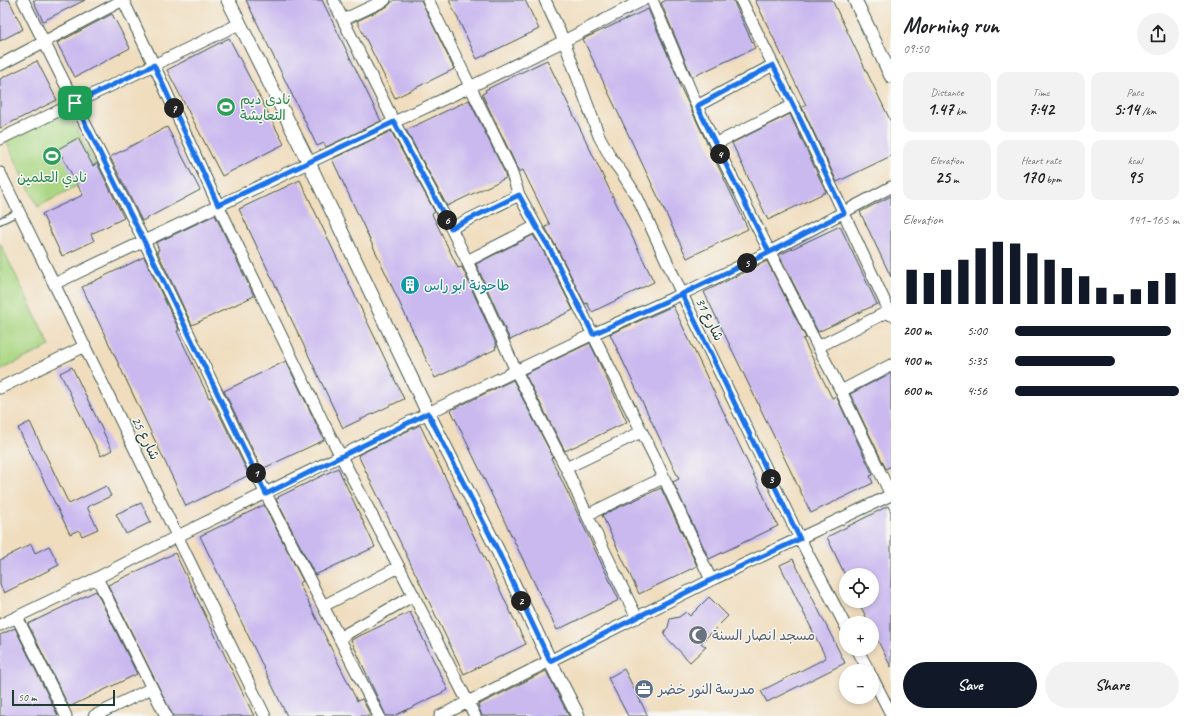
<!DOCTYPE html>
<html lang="en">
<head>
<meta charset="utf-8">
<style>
  body { margin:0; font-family:Caveat,"Playpen Sans Arabic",sans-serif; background:#f2f2f2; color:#202124; height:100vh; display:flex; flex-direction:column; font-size:15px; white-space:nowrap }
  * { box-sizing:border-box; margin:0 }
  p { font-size:13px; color:#757577 }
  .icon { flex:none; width:22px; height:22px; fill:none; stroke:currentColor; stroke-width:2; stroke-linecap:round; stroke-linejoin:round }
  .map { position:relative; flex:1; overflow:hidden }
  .side { display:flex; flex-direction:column; background:#fff; width:300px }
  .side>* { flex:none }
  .tools { position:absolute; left:839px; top:568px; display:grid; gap:8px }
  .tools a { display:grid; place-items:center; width:40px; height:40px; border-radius:50%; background:#fff; box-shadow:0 2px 6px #0003; font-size:20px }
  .scale { position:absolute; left:12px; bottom:10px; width:103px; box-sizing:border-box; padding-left:4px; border:2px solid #1f3d34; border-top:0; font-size:11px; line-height:14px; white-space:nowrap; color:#1f3d34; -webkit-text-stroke:3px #f6f6f2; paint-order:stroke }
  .pin { position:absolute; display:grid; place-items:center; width:34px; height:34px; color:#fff; margin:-17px; border-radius:8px; box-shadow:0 2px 6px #0006 }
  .km { position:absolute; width:20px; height:20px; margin:-10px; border-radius:50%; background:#222; color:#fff; font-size:11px; line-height:20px; text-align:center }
  .round { display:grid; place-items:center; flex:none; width:42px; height:42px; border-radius:21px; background:#f2f2f2 }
  .summary { display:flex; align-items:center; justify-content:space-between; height:68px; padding:0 12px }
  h1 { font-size:22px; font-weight:600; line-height:30px }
  .metrics { display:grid; grid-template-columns:repeat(3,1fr); gap:6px; height:68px; padding:4px 12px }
  .metrics div { display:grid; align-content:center; border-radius:10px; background:#f2f2f2; text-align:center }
  .metrics b { font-size:17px; font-weight:600 }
  .metrics small { font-size:11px; font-weight:400 }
  .metrics p { font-size:11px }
  .chart { height:112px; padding:8px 12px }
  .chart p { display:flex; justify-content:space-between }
  .chart svg { width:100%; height:72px; margin-top:4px; stroke:#111827; stroke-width:6 }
  .action { display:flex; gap:8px; margin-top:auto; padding:8px 12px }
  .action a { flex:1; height:46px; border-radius:24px; background:#111827; color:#fff; font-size:16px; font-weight:600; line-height:46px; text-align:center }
  .action a+a { background:#f2f2f2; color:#202124 }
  ul { padding:0 12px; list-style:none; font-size:13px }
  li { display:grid; grid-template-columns:64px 48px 1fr; align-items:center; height:30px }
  li i { height:10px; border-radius:5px; background:#111827 }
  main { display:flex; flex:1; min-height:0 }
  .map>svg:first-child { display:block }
</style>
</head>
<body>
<main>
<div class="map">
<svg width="891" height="716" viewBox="0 0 891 716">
  <rect width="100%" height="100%" fill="#f6f6f2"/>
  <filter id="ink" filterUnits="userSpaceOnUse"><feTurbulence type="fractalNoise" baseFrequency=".025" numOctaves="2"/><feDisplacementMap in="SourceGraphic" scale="8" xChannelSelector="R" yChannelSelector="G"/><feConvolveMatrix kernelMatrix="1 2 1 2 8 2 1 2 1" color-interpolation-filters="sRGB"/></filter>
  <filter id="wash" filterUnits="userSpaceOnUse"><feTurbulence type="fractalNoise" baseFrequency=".012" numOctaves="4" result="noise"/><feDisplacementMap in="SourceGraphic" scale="16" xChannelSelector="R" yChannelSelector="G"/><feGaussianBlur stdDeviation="0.9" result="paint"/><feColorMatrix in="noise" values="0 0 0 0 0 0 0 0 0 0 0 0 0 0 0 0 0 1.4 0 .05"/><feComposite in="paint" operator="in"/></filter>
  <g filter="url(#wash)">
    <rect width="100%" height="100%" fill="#f0ddbe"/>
    <path fill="#abd784" stroke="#658a5c" d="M67 110 100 173 38 207 5 139Z
      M0 243 50 346 0 370Z"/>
    <g id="blocks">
      <path fill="#cab9ef" d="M0 0H9L23 29 0 41Z
        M33 0H85L43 21Z
        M246 0H322L381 121 326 147 324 143 317 146Z
        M395 0H421L454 69 395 98 357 21 388 6 392 2Z
        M449 0H525L539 29 477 59Z
        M666 0H733L755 48 692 77 661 3Z
        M755 0H832L891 122V156L837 182 802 107 806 105Z
        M648 9 680 83 679 84 748 229 687 258 583 39Z
        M112 14 130 48 75 77 57 43Z
        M229 38 284 144 222 176 167 70Z
        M547 60 654 282 592 312 587 303 585 304 557 248 545 227 550 225 523 170 519 172 516 165 482 94 486 92 485 90Z
        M37 61 57 100 0 128V79Z
        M469 100 504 171 506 178 447 206 406 130Z
        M790 114 826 192 768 220 732 143Z
        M167 127 200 190 142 221 110 157Z
        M391 131 435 212 432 214 458 268 462 267 497 346 495 347 496 349 435 378 332 159Z
        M78 138 93 166 97 163 124 218 91 234 94 241 62 256 42 214 83 195 58 149Z
        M300 180 404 399 343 428 239 209Z
        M891 196V277L860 212Z
        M215 215 254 296 192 325 157 251 159 250 156 243Z
        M840 226 877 304 818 332 779 255 781 254Z
        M533 235 545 254 573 310 510 340 476 264Z
        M144 257 179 330 177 331 209 398 211 397 249 475 186 506 82 287Z
        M767 261 806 338 803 339 832 398 836 396 873 475 870 476 873 483 811 513 704 292Z
        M673 306 778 526 709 559 673 482 679 479 610 334Z
        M590 343 627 422 565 451 525 374Z
        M286 361 324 440 262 469 224 391Z
        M72 367 112 450 101 456 60 373Z
        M891 373V466L886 469 850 394Z
        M513 380 553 457 551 458 619 600 557 630 451 410Z
        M30 422 69 504 106 486 111 496 87 507 98 529 82 536 79 530 70 534 18 428Z
        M420 425 526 644 464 674 358 455Z
        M338 468 375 547 315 575 276 499 279 498 278 497Z
        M661 488 697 566 639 594 602 515Z
        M141 503 151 522 126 534 116 514Z
        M264 505 303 581 299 583 357 701 362 699 371 716H287L200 536Z
        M888 506 891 512V667L872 629V623H869L858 601H872V575H845L827 537Z
        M31 544 35 553 49 546 59 565 4 593 0 585V560Z
        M175 553 210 625 254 716H173L108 585Z
        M793 559 845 663 767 702 761 691 826 658 780 565Z
        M96 591 137 674 69 707 28 624Z
        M709 597 728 616 701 643 706 647 690 662 664 635 665 631 668 627 670 619 679 617 686 612 690 616Z
        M410 612 448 690 394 716H386L351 640Z
        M15 628 58 716H0V635Z
        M624 669 648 716H628L608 678Z
        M546 671 569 716H482L478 705Z"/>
    </g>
  </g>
  <g filter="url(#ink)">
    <use href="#blocks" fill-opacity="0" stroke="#3e5549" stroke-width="1"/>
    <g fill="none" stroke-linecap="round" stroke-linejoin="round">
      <defs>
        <path id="service" d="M0 221 19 212"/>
        <path id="minor" d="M23 0 144 241 266 494 379 716
          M123 0 154 65 218 205 323 422 399 567 475 716
          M333 0 394 122 451 228 467 261 516 371 566 468 587 515 637 618
          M428 0 510 168 519 195 536 226 551 251 654 456 711 580
          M545 0 564 41 599 136 611 158 622 173 637 197 682 294 800 539 846 627
          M652 0 697 106 715 144 818 347 841 391 891 495
          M741 0 802 123 891 315
          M343 20 385 0
          M0 65 123 0
          M697 106 773 65
          M0 139 239 24
          M715 144 793 105
          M0 173 265 716
          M451 228 519 195
          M467 261 536 226
          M54 284 394 122 470 87 564 41 643 0
          M818 347 889 311
          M0 388 85 346
          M841 391 891 365
          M566 468 641 432
          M587 515 663 478
          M97 578 166 716
          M323 606 399 567
          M17 617 66 716
          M0 625 97 578 178 536 428 413 593 334 682 294 769 252 891 187
          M339 638 414 595
          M857 649 869 671
          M872 677 891 714
          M94 716 152 688
          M440 716 711 580 891 495"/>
        <path id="tertiary" d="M228 0 309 163 428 413 498 551 550 661 578 716
          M855 0 891 76"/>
      </defs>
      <use href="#service" stroke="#3e5549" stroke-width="8"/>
      <use href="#minor" stroke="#3e5549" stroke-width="13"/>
      <use href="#tertiary" stroke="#3e5549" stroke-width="15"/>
      <use href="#service" stroke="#fff" stroke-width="5.5"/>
      <use href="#minor" stroke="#fff" stroke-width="11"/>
      <use href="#tertiary" stroke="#fff" stroke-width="13"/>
    </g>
  </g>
  <g fill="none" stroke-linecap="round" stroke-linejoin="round" filter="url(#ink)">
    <defs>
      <path id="route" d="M75 103 144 241 266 494 428 413 498 551 550 661 711 580 800 539 682 294 769 252 697 106 773 65 802 123 844 213C818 226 794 240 768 253 710 282 652 308 593 334L551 251 536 226 519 195 451 228 394 122 218 205 154 65 75 103"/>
    </defs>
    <use href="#route" stroke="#fff" stroke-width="8"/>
    <use href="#route" stroke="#1a73e8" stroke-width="5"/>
  </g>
  <defs>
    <symbol id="stadium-disc" viewBox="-11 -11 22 22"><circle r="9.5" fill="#2e9e5b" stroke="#f6f6f2"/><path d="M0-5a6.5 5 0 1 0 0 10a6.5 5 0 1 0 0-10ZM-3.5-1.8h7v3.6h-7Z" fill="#fff"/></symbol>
    <symbol id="building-disc" viewBox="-11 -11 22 22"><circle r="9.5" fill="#0f9aa8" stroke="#f6f6f2"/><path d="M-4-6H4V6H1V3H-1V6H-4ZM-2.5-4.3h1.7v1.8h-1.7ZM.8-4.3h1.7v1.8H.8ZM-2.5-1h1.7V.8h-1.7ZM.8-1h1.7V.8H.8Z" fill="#fff"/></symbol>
    <symbol id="mosque-disc" viewBox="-11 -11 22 22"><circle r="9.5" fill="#6b7280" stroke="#f6f6f2"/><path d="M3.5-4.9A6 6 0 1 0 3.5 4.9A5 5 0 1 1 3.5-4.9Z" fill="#fff"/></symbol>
    <symbol id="office-disc" viewBox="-11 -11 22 22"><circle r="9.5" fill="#5c6f8a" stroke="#f6f6f2"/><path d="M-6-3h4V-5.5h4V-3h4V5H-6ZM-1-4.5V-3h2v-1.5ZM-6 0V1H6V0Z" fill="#fff"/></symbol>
  </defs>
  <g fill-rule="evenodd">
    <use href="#stadium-disc" x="215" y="96" width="22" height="22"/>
    <use href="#stadium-disc" x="41" y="145" width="22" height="22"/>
    <use href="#building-disc" x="399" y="274" width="22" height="22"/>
    <use href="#mosque-disc" x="687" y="624" width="22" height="22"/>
    <use href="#office-disc" x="633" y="678" width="22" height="22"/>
  </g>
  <g text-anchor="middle" stroke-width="3" stroke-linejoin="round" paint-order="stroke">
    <g font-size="14" fill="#27864d" stroke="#f6f6f2" text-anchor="start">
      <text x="240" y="104">نادى ديم<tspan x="240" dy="16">التعايشة</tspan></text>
      <text x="52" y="182" text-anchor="middle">نادي العلمين</text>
    </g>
    <g font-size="14" fill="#0d838f" stroke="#f6f6f2" text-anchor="start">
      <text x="424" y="290">طاحونة ابو راس</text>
    </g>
    <g font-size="14" fill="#1f3d34" stroke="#f6f6f2">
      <text transform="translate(710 319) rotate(64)" y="5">شارع 31</text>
      <text transform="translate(146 438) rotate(64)" y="5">شارع 25</text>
    </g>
    <g font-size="14" fill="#5b616d" stroke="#f6f6f2" text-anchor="start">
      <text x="712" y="640">مسجد انصار السنة</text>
    </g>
    <g font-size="14" fill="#4e5e75" stroke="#f6f6f2" text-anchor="start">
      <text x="658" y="694">مدرسة النور خضر</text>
    </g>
  </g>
</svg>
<div class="tools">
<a><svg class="icon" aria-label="locate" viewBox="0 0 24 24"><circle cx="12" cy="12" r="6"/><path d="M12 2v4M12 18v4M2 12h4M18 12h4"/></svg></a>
<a>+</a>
<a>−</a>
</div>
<div class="scale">50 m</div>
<div class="pin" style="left:75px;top:103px;background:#1e9e55"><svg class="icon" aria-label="arrive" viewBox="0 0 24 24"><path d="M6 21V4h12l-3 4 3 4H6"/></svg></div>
<b class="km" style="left:256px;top:473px">1</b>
<b class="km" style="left:521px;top:601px">2</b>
<b class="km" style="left:771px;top:479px">3</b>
<b class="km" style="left:720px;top:154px">4</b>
<b class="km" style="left:747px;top:263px">5</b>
<b class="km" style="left:447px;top:220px">6</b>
<b class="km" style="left:174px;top:108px">7</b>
</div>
<section class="side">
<div class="summary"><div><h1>Morning run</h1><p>09:50</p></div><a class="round"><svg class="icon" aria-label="share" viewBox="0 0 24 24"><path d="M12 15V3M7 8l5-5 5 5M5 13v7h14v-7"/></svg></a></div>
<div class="metrics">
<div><p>Distance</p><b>1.47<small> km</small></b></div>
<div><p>Time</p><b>7:42</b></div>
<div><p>Pace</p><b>5:14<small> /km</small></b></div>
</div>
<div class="metrics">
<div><p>Elevation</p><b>25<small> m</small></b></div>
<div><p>Heart rate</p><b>170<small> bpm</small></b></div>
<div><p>kcal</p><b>95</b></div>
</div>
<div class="chart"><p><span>Elevation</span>141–165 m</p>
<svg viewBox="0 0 160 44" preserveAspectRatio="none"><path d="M5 44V23M15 44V25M25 44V23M35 44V17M45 44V10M55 44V6M65 44V7M75 44V13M85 44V17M95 44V22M105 44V27M115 44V34M125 44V38M135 44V35M145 44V30M155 44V25"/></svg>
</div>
<ul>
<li><b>200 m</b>5:00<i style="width:95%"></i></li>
<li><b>400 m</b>5:35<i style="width:61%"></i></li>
<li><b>600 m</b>4:56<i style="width:100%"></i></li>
</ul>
<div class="action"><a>Save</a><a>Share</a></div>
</section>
</main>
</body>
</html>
